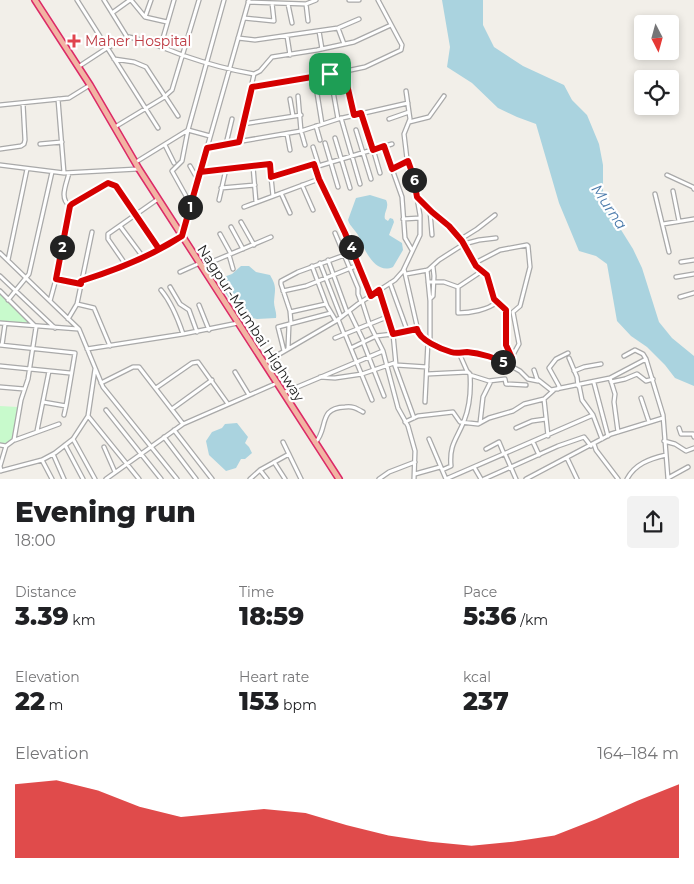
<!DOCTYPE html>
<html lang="en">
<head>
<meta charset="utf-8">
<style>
  body { margin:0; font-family:Montserrat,sans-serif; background:#f2f2f2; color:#202124; height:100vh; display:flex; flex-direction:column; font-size:19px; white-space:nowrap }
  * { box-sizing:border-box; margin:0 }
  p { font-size:16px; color:#757577 }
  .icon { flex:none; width:28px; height:28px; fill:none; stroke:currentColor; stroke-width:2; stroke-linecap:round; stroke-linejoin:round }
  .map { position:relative; height:479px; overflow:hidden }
  .sheet { display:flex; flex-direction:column; background:#fff; flex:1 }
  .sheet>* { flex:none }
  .needle { width:32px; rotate:174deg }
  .fabs { position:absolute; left:634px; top:15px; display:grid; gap:10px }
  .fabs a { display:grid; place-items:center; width:45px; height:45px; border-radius:5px; background:#fff; box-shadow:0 2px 8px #0003; font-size:25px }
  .pin { position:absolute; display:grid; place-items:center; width:42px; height:42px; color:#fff; margin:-21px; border-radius:10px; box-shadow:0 2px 8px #0006 }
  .km { position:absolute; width:25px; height:25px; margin:-12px; border-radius:50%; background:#222; color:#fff; font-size:14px; line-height:25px; text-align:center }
  .round { display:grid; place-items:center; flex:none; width:52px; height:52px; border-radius:5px; background:#f2f2f2 }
  .headline { display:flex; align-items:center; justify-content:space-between; height:85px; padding:0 15px }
  h1 { font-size:28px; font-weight:800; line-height:38px }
  .metrics { display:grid; grid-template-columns:repeat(3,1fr); gap:8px; height:85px; padding:5px 15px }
  .metrics div { display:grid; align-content:center }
  .metrics b { font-size:25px; font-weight:800 }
  .metrics small { font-size:14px; font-weight:400 }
  .metrics p { font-size:14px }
  .chart { height:140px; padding:10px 15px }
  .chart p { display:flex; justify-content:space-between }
  .chart svg { width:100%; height:90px; margin-top:5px; fill:#d40000; opacity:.7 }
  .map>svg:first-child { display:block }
</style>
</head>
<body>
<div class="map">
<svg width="694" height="479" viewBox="0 0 694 479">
  <rect width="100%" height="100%" fill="#f2efe9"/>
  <path fill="#c8facc" d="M0 293 31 324 0 322Z
    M0 406 18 407 15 437 3 445H0Z"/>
  <path fill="#aad3df" d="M442 0H483V25L494 47 523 66 564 85 572 100 587 115 599 144 603 165V201L633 249 642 268 659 322 672 338 694 356V386L675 378 665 365 647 347 631 336 617 321 607 264 596 256 579 251 559 203 536 124 517 117 498 108 472 83 447 67 450 47Z
    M370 195 386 200C390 208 383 212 385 219L388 221 390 218 393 219 394 222 389 235 402 243 403 250 393 267C375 275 364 249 359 237 356 230 350 227 348 220L356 198Z
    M241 266H249L256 272 270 275C277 287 275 288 274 302 274 308 277 312 276 318L257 319 244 316 223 290 220 280 221 278 232 274Z
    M237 423 248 437 245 443 249 447 252 453 245 459H241L236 468 226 471 209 455 206 441 212 432 222 428 225 424Z"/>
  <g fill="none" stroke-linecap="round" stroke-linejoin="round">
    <defs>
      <path id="minor" d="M77 0 158 128
        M104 0 127 37
        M131 0 145 17 167 22
        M349 0H359
        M248 2 306 4 316 0
        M288 4 292 23
        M306 4 308 21
        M112 13 130 0
        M145 17 151 0
        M244 18 274 21 272 3
        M338 28 344 44
        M319 31 322 49
        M287 36 290 55
        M238 38 255 40 338 28 359 19
        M161 45 174 0
        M114 59 134 62 146 67 178 116
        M78 67 107 48 129 37C149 41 166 49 185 56 208 64 230 70 254 74L239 142
        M346 72 348 87 354 115
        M254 74 260 71 272 57 317 50 354 42 391 25
        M330 74 338 119
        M252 87 346 71 365 67 401 50 402 45 378 0
        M317 93 322 124
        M58 99 64 173
        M290 99 293 116
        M0 105 69 98 90 85
        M361 113 367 128 380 173
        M341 118 360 184
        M389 119 409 112
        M409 122 429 117 444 96
        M243 124 301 115
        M316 126 320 140
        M115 127 163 98 172 90 199 0
        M356 130 371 179
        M287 134 290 150
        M335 138 350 188
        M325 143 338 187
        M40 144 62 142
        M226 144 232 119
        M165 145 174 163
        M305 145 301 131 338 119 408 103
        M384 146 402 197 405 238 412 250
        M207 147 301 131 298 96
        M313 147 319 166
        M0 149 21 146 24 144 25 140 23 103
        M136 162 188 130 210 136
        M0 165 64 173 138 169
        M190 166 198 180
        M253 166 256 202
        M315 167 392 144
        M392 169 408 161
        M200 172 270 164 271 177 314 164 319 179 345 233 371 296
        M69 173C66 185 59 199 70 206
        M667 175 693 187 694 189
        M271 177 273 196
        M302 185 313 210
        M221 188 255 185
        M673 191 679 221
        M281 193 290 213
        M655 194 669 252
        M417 198 432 213 450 227 462 241 476 266 487 275 494 299 506 310V345L512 358
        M219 200 226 169
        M191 205 172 171 182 161 188 130 224 0
        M244 207 319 179
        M430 211 432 235
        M403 219 420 218
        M241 222 254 245
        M663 224 694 219
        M120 226 143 257
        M231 227 243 249
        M335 233 358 288V294L361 302
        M220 234 231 254
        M461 239 477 229 495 215
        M0 253 79 329 103 387 177 479
        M229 255 233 269
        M8 260 27 169
        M328 260 347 312
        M681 262 694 260
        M320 263 341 317
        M475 263 500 250 527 245 528 246 530 267 520 306 513 312 519 344 508 364
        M126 265 108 239V234L158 199
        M202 266 271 237
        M312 266 327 306 336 321
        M404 269 419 335 453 353 470 352 500 360 520 371 528 379 538 381
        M427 270 430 301V342
        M482 271 458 287V313C470 313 488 310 497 302
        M180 272 200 263
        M406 274 428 270 439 260 464 244 479 240 496 238
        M0 276 55 328
        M676 277 694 274
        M56 279 81 283
        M81 281C116 270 152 256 182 236L249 0
        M428 282H444L458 287
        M390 283 407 330
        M170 287 180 304 189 310 197 332
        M161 290C171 302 178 319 183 334
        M0 291 36 327 28 379 21 400 14 440 6 446 0 466 1 471
        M283 291 306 286 358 265
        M680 297 694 293
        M430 299 433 296 434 276 433 267
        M8 300 29 274 52 172
        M50 301 56 279 71 205 108 183H112L116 185 159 249
        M362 301 369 323 383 351 398 408 408 426 415 451 414 479
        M77 304 94 308 110 346
        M199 305 209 330
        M349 311 364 342
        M290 312 326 304
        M68 319 77 304 92 232
        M338 319 344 334
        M0 323 78 329
        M291 323 290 311 281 284V281L298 272 353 252
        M417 329 393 334 396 365 427 367
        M345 334 372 400
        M335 338 387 317
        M363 342 384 396
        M0 345 75 353 66 406 43 402
        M2 345 5 324
        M288 348 289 324
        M351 348 376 336 393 334 379 290
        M87 349 183 334 238 323
        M284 351 278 327 331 313
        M624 356 635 350 643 354 646 359 663 415 668 479
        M569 358 577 377 578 386
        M264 363 336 321 358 304 395 280 403 271 420 235V215L413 175 407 159 404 134 410 119 406 91
        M0 366 70 373
        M534 370 537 379 551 390 610 378 646 359
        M574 371 584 367 601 364
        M235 372 249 395
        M427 374 468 372
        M470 375 489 381 505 379 506 384 526 385
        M320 377 335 378 362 374 394 363 414 418
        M610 378 615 394 614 402 618 432
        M611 382 625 379 637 374 646 381 653 379
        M101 383 133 367H139L183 424
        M594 383 608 436
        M579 385 582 400 593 415 602 439
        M0 387 24 389
        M156 388 192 363 198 362 228 404
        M558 389 559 386 549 368 556 359 568 353
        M283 393 383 351
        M641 398 649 422
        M544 399 548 436
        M425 402 428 341
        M172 409 212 380
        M106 410 161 479
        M64 415 66 406
        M88 416 139 479
        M405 422 418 416 453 412 460 422 478 424 489 418 513 411 524 404 544 399 554 390
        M480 423 483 397 491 381
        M516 428 532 421 546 419
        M679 428 681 434H693L694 437
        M174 430 212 479
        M37 431 49 371
        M164 437 196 479
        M73 439 95 479
        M429 439 446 479
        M15 440 59 424
        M664 441 675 444 686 451 694 448
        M283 442 301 479
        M533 442 539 455
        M315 443C329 429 317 408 345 407 353 406 356 408 363 412
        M594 444 596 450 618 479
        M0 445 6 446
        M65 445 83 479
        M104 447 115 472
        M486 449 499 442 504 454
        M53 454 64 479
        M505 454 516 479
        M567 458 577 479
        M42 460 52 479
        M274 462 285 479
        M474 467 481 479
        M260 470 267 479
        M442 470 451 466C449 444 457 439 464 421 470 406 471 389 470 374L467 371 459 353
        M0 471 42 460 55 453 73 439 88 416 95 369
        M415 474 440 467
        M668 478 688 467
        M106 479 183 424 277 383
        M250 479 260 470 289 454
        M379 479 389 472 415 462
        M446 479 593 415
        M484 479 558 446 584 437 591 446
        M526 479 611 434 663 418
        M627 479C635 464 649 459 666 455"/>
      <path id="trunk" d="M35 0 90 85 139 169 339 479"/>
    </defs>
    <use href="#minor" stroke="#a9a9a9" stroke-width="5.5"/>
    <use href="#trunk" stroke="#dc2a67" stroke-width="8"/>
    <use href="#minor" stroke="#fff" stroke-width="3"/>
    <use href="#trunk" stroke="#f2b4a3" stroke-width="5"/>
  </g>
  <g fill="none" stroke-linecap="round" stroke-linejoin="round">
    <defs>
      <path id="route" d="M330 74 252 87 239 142 207 148C199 177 190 206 182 236L159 249 116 186 108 183 72 204 70 206 56 279 81 284V281C116 270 152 256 182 236L200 172 270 164 271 177 314 164 319 179 345 233 371 296 379 290 393 334 417 329C419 340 441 349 451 352 457 354 462 352 467 352 480 353 497 358 508 365L512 358 506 345V310L494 299 487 275 476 266 462 241 449 226 432 212 417 197 413 175 408 161 392 169 384 146 373 150 361 113 354 115 348 89 346 72 330 74"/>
    </defs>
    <use href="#route" stroke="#fff" stroke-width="10"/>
    <use href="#route" stroke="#d40000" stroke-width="6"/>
  </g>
  <path fill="#e0444e" stroke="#fff" stroke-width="2" d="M71.5 33.5h5v5h5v5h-5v5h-5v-5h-5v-5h5z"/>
  <g text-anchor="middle" stroke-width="4.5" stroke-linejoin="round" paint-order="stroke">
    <g font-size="14" fill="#be3a42" stroke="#fff" text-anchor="start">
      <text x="85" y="46">Maher Hospital</text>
    </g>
    <g font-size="14" fill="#222" stroke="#fff">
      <text transform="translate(251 323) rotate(57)" y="5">Nagpur-Mumbai Highway</text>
    </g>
    <g font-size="15" font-style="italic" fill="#4a7aab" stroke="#fff">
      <text transform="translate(609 207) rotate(56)" y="5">Murna</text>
    </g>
  </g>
</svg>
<div class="fabs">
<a><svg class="needle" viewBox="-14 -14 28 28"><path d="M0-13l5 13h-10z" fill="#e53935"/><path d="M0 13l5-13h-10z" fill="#757577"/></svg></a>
<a><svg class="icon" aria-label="locate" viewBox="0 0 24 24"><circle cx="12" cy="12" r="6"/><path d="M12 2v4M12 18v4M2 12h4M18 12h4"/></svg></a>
</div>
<div class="pin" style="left:330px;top:74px;background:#1e9e55"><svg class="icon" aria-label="arrive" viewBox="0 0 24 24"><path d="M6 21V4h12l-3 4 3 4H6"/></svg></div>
<b class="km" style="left:190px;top:207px">1</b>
<b class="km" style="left:62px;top:247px">2</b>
<b class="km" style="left:351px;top:247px">4</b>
<b class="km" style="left:503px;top:362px">5</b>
<b class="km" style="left:414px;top:180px">6</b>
</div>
<section class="sheet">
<div class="headline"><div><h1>Evening run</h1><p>18:00</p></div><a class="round"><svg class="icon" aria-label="share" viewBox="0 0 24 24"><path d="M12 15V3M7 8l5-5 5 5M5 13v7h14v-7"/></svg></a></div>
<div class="metrics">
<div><p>Distance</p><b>3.39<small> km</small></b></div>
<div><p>Time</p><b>18:59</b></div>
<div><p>Pace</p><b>5:36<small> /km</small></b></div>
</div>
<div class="metrics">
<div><p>Elevation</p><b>22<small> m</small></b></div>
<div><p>Heart rate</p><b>153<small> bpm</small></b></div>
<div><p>kcal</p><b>237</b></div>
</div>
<div class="chart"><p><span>Elevation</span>164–184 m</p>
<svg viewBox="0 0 160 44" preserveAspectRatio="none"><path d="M0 44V8L10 6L20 11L30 19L40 24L50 22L60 20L70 22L80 28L90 33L100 36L110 38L120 36L130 33L140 25L150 16L160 8V44z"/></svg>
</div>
</section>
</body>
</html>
